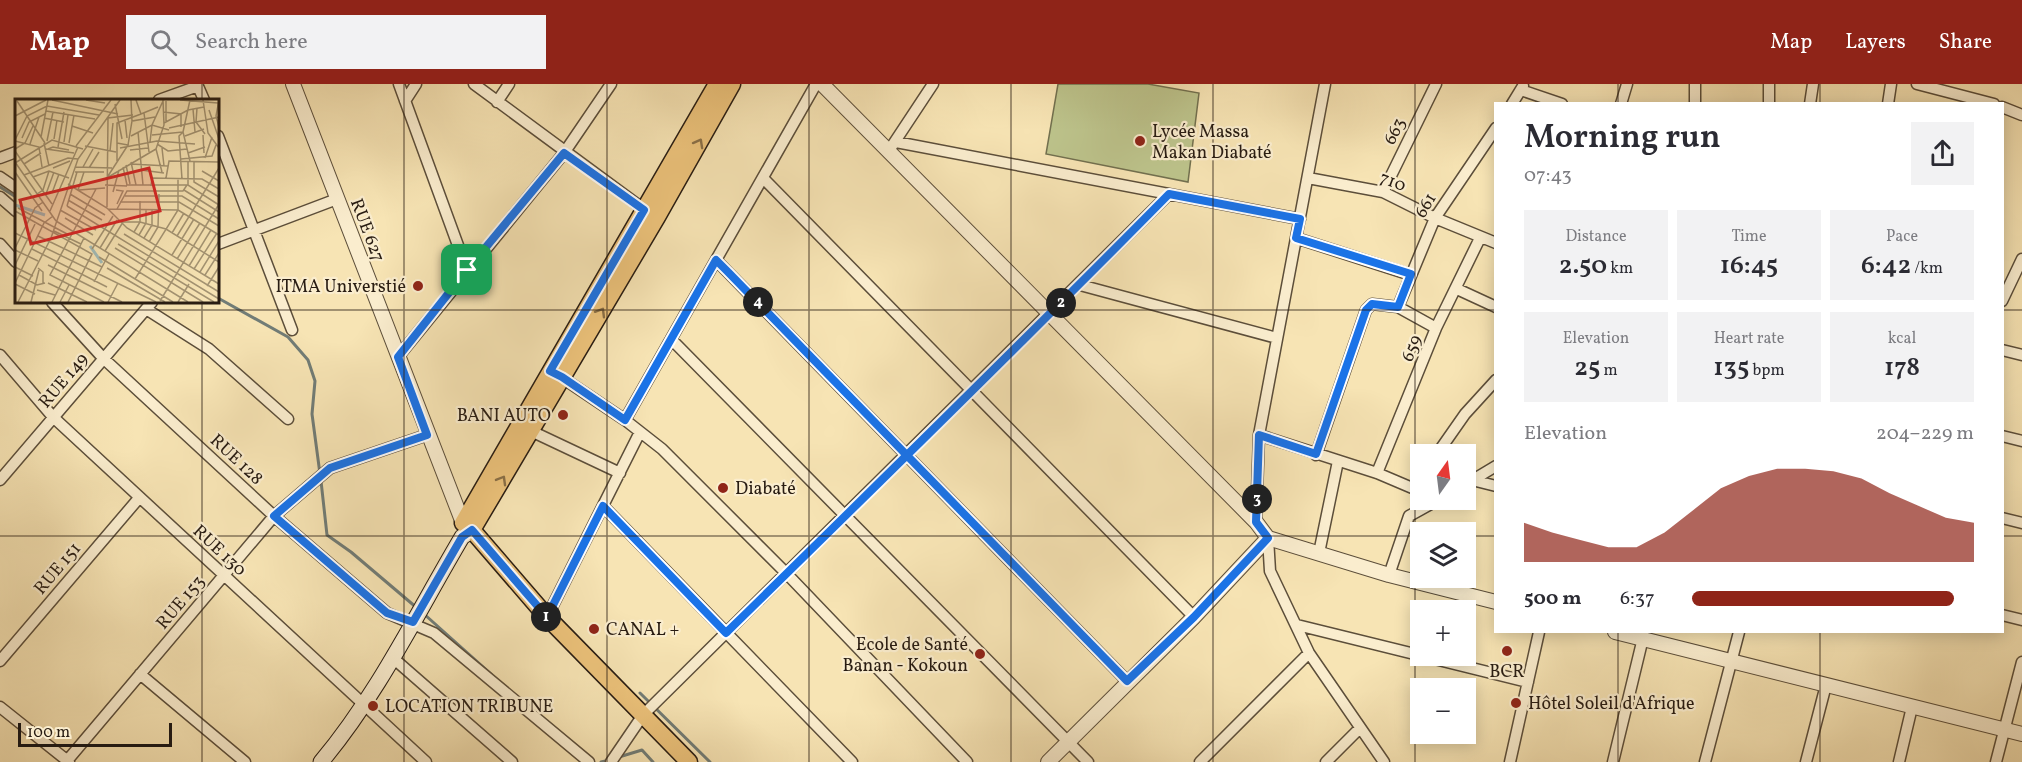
<!DOCTYPE html>
<html lang="en">
<head>
<meta charset="utf-8">
<style>
  body { margin:0; font-family:Vollkorn,serif; background:#f2f2f3; color:#2b2b33; height:100vh; display:flex; flex-direction:column; font-size:22px; white-space:nowrap }
  * { box-sizing:border-box; margin:0 }
  p { font-size:20px; color:#7c7c81 }
  .icon { flex:none; width:33px; height:33px; fill:none; stroke:currentColor; stroke-width:2; stroke-linecap:round; stroke-linejoin:round }
  .map { position:relative; flex:1; overflow:hidden }
  .sheet { position:absolute; left:1494px; top:18px; width:510px; height:531px; display:flex; flex-direction:column; background:#fff; border-radius:0px; box-shadow:0 3px 15px #0003 }
  .sheet>* { flex:none }
  .needle { width:39px; rotate:14deg }
  .controls { position:absolute; left:1410px; top:360px; display:grid; gap:12px }
  .controls a { display:grid; place-items:center; width:66px; height:66px; border-radius:0px; background:#fff; box-shadow:0 3px 15px #0003; font-size:30px }
  .scale { position:absolute; left:18px; bottom:15px; width:154px; box-sizing:border-box; padding-left:6px; border:3px solid #281c12; border-top:0; font-size:16px; line-height:21px; white-space:nowrap; color:#281c12; -webkit-text-stroke:4px #faedce; paint-order:stroke }
  .pin { position:absolute; display:grid; place-items:center; width:51px; height:51px; color:#fff; margin:-26px; border-radius:12px; box-shadow:0 3px 9px #0006 }
  .km { position:absolute; width:30px; height:30px; margin:-15px; border-radius:50%; background:#222; color:#fff; font-size:16px; line-height:30px; text-align:center }
  .round { display:grid; place-items:center; flex:none; width:63px; height:63px; border-radius:0px; background:#f2f2f3 }
  .headline { display:flex; align-items:center; justify-content:space-between; height:102px; padding:0 30px }
  h1 { font-size:33px; font-weight:600; line-height:45px }
  .metrics { display:grid; grid-template-columns:repeat(3,1fr); gap:9px; height:102px; padding:6px 30px }
  .metrics div { display:grid; align-content:center; border-radius:0px; background:#f2f2f3; text-align:center }
  .metrics b { font-size:26px; font-weight:600 }
  .metrics small { font-size:16px; font-weight:400 }
  .metrics p { font-size:16px }
  .chart { height:168px; padding:12px 30px }
  .chart p { display:flex; justify-content:space-between }
  .chart svg { width:100%; height:108px; margin-top:6px; fill:#8f2418; opacity:.7 }
  ul { padding:0 30px; list-style:none; font-size:20px }
  li { display:grid; grid-template-columns:96px 72px 1fr; align-items:center; height:45px }
  li i { height:15px; border-radius:8px; background:#8f2418 }
  header { display:flex; align-items:center; gap:36px; box-sizing:border-box; height:84px; padding:0 30px; background:#8f2418; color:#fff }
  header strong { font-size:28px }
  nav { display:flex; gap:33px; margin-inline-start:auto; font-size:21px }
  .search { width:420px; height:54px; background:#f2f2f3; display:flex; align-items:center; gap:15px; box-sizing:border-box; padding:0 21px; border-radius:0px; color:#7c7c81; font-size:22px }
  .map>svg:first-child { display:block }
</style>
</head>
<body>
<header>
<strong>Map</strong>
<div class="search"><svg class="icon" aria-label="search" viewBox="0 0 24 24"><circle cx="10" cy="10" r="6"/><path d="M15 15l6 6"/></svg>Search here</div>
<nav><a>Map</a><a>Layers</a><a>Share</a></nav>
</header>
<div class="map">
<svg width="2022" height="678" viewBox="0 0 2022 678">
  <rect width="100%" height="100%" fill="#f7e4b4"/>
  <filter id="stains"><feTurbulence type="fractalNoise" baseFrequency=".00333" numOctaves="4"/><feColorMatrix values="0 0 0 0 .2 0 0 0 0 .09 0 0 0 0 .02 0 0 0 .5 -.17"/></filter>
  <radialGradient id="worn" r=".72"><stop offset=".6" stop-color="#630" stop-opacity="0"/><stop offset="1" stop-color="#630" stop-opacity=".3"/></radialGradient>
  <path fill="#bdc48c" stroke="#72704f" stroke-width="1.5" d="M1058 0H1148L1199 9 1188 98 1046 70Z"/>
  <g fill="none" stroke-linecap="round" stroke-linejoin="round">
    <path stroke="#717c76" stroke-width="3" d="M0 103 16 113
      M218 214 288 253 308 276 315 297 312 330 320 390
      M321 397 327 451 351 468 417 524
      M424 530 491 590
      M640 609 710 678
      M619 673 642 666 653 678
      M601 678 610 676"/>
    <defs>
      <path id="minor" d="M197 0 204 16
        M399 0 467 186
        M474 0 649 129
        M1917 0 1994 20
        M1521 6 1562 20
        M159 16 198 2
        M405 17 416 0
        M497 18 509 0
        M1512 20 1523 2
        M1621 20 1627 0
        M1695 20V0
        M1769 20V0
        M1810 20 1813 0
        M1888 20 1891 0
        M2002 23 2022 31
        M218 52 292 246
        M896 58 1300 135
        M892 62 933 0
        M0 74 16 68
        M0 93 16 104
        M763 94 1194 533
        M1308 94 1383 108 1435 134 1496 159
        M1383 108 1436 0
        M0 113 16 127
        M1296 154 1411 191
        M0 160 16 178
        M218 160 337 115
        M716 176 1127 597
        M1080 201 1277 254
        M1457 205 1496 223
        M2002 217 2022 175
        M52 218 103 274 274 432 387 529 434 549 589 678
        M1398 223 1435 134 1496 44
        M146 225 209 265 288 335
        M671 255 1088 678
        M2002 266 2022 271
        M0 271 53 333 426 678
        M398 273 564 69 611 0
        M558 291 625 336 662 365 787 490 967 678
        M625 336 816 0
        M531 347 620 389
        M1259 351 1377 389 1417 406 1420 411
        M2002 352 2022 357
        M1437 370 1465 330 1496 296
        M1316 371 1366 226 1372 220 1398 223 1436 244
        M1377 389 1436 244 1480 154
        M0 396 152 218
        M1472 396 1496 402
        M1466 400 1496 382
        M603 422 852 678
        M2002 434 2022 439
        M1256 438 1259 351 1325 0
        M1268 454 1270 487 1309 569 1384 678
        M1319 469 1338 377
        M1389 491 1409 432 1438 416
        M2002 531 2022 536
        M547 533 640 348
        M1297 541 1528 598
        M393 574 512 678
        M0 577 139 414
        M140 590 245 678
        M0 623 69 678
        M66 678 274 432 330 384 427 351
        M611 678 643 631 1169 110
        M1200 678 1309 569
        M1326 678 1360 644
        M1510 678 1539 548
        M1613 678 1643 554
        M1705 678 1739 548
        M1806 678 1826 601
        M1899 678 1912 623
        M1996 678 2022 578"/>
      <path id="tertiary" d="M293 0 463 439
        M822 0 1256 438 1268 454 1389 491 1496 518
        M1615 548 2022 650
        M1048 678 1194 533 1268 454"/>
      <path id="secondary" d="M321 678C378 610 417 529 462 453L472 446"/>
      <path id="primary" d="M472 446 657 133 732 0
        M689 678 547 533 472 446 463 439 717 0"/>
    </defs>
    <use href="#minor" stroke="#5c4e3a" stroke-width="13"/>
    <use href="#tertiary" stroke="#5c4e3a" stroke-width="16"/>
    <use href="#secondary" stroke="#281c12" stroke-width="17"/>
    <use href="#primary" stroke="#281c12" stroke-width="19"/>
    <use href="#minor" stroke="#faedce" stroke-width="10"/>
    <use href="#tertiary" stroke="#faedce" stroke-width="14"/>
    <use href="#secondary" stroke="#faedce" stroke-width="15"/>
    <use href="#primary" stroke="#ecc27a" stroke-width="16"/>
  </g>
  <defs><path id="oneway-chevron" d="M-2-3.5L2.5 0L-2 3.5" fill="none" stroke-width="1.6" stroke-linecap="round" stroke-linejoin="round" transform="scale(1.5)"/></defs>
  <g stroke="#8a6f46">
    <use href="#oneway-chevron" transform="translate(699 59) rotate(-61)"/>
    <use href="#oneway-chevron" transform="translate(601 228) rotate(-59)"/>
    <use href="#oneway-chevron" transform="translate(502 396) rotate(-60)"/>
  </g>
  <g fill="none" stroke-linecap="round" stroke-linejoin="round">
    <defs>
      <path id="route" d="M467 186 398 273 427 351 330 384 274 432 387 529 413 538 462 453 472 446 547 533 603 422 726 549C875 403 1023 258 1169 110L1300 135 1296 154 1411 190 1398 223 1372 220 1366 226 1316 370 1259 351 1256 438 1268 454 1194 533 1127 597C994 460 861 324 728 188L716 176 625 336 562 293 550 287 644 126 564 69 467 186"/>
    </defs>
    <use href="#route" stroke="#fff" stroke-width="12"/>
    <use href="#route" stroke="#1a73e8" stroke-width="8"/>
  </g>
  <path fill="none" stroke="#281c12" stroke-width="1.5" stroke-opacity="0.55" d="M202 0V16M404 0V678M607 0V678M809 0V678M1011 0V678M1213 0V678M1415 0V678M1618 0V20M1820 0V20M202 218V678M0 226H1496M2002 226H2022M0 452H1420M1466 452H1496M2002 452H2022M1618 548V678M1820 548V678"/>
  <g fill="#8f2418" stroke="#faedce" stroke-width="2">
    <circle cx="1140" cy="57" r="6"/>
    <circle cx="418" cy="202" r="6"/>
    <circle cx="563" cy="331" r="6"/>
    <circle cx="723" cy="404" r="6"/>
    <circle cx="594" cy="545" r="6"/>
    <circle cx="1507" cy="567" r="6"/>
    <circle cx="980" cy="570" r="6"/>
    <circle cx="1516" cy="619" r="6"/>
    <circle cx="373" cy="622" r="6"/>
  </g>
  <g text-anchor="middle" stroke-width="4.5" stroke-linejoin="round" paint-order="stroke">
    <g font-size="18" fill="#281c12" stroke="#faedce" text-anchor="start">
      <text x="1152" y="53">Lycée Massa<tspan x="1152" dy="21">Makan Diabaté</tspan></text>
      <text x="406" y="208" text-anchor="end">ITMA Universtié</text>
      <text x="551" y="337" text-anchor="end">BANI AUTO</text>
      <text x="735" y="410">Diabaté</text>
      <text x="606" y="551">CANAL +</text>
      <text x="968" y="566" text-anchor="end">Ecole de Santé<tspan x="968" dy="21">Banan - Kokoun</tspan></text>
      <text x="1507" y="593" text-anchor="middle">BCR</text>
      <text x="1528" y="625">Hôtel Soleil d'Afrique</text>
      <text x="385" y="628">LOCATION TRIBUNE</text>
    </g>
    <g font-size="18" fill="#281c12" stroke="#faedce">
      <text transform="translate(1394 47) rotate(-64)" y="6">663</text>
      <text transform="translate(1393 97) rotate(21)" y="6">710</text>
      <text transform="translate(1425 121) rotate(-60)" y="6">661</text>
      <text transform="translate(368 146) rotate(69)" y="6">RUE 627</text>
      <text transform="translate(1411 264) rotate(-68)" y="6">659</text>
      <text transform="translate(63 296) rotate(-50)" y="6">RUE 149</text>
      <text transform="translate(237 375) rotate(43)" y="6">RUE 128</text>
      <text transform="translate(220 466) rotate(43)" y="6">RUE 130</text>
      <text transform="translate(57 484) rotate(-50)" y="6">RUE 151</text>
      <text transform="translate(180 518) rotate(-50)" y="6">RUE 153</text>
    </g>
  </g>
  <g transform="translate(15 15)">
    <rect width="204" height="204" fill="#f7e4b4"/>
    <path fill="none" stroke="#a2bcb8" stroke-width="3" d="M0 106 30 116M75 147 87 164"/>
    <path fill="none" stroke="#a49473" stroke-width="1.5" d="M37 1 103 15M71 1 90 4M116 1 117 22 140 18M121 1 126 15 143 8M165 1 203 4M175 1 168 33 175 62M188 1 193 34 204 49M204 1 201 17 204 28M2 2 30 44M100 5 107 40M182 9 181 23 190 35M178 10 180 33M194 11 204 40M31 12 80 20M148 13 166 15V28M129 14 134 53M0 17 31 1M29 19 49 23M110 21 112 39M151 22V2M149 24 173 11 189 8M57 27 78 34M154 29 204 18M123 33 128 86M137 36 168 33M188 36 189 54M116 37 137 26 154 31M170 37 189 30M26 38 33 1M7 39 14 23 30 15M39 40 42 21M0 41 12 17 32 7 84 16M0 42 24 48 27 68M32 42 38 13M49 43 53 16M135 43 137 26 148 2M29 44 34 67M54 44 59 16M15 45 24 18M142 45 153 52 172 50M113 46 117 22M61 47 96 1M70 47 101 53M43 48 49 13M105 49 142 42 180 45M147 49 149 67M0 50 10 44 18 27M31 50 59 54M33 50 38 48 54 51M115 51 133 49M0 52 37 105M95 52 98 24M173 54 190 48M190 59 197 38M166 60 197 57 201 46M102 62V24L126 15M179 62V83L204 98M0 63 41 122M116 63 121 86M0 64 37 41 68 50M9 65 26 54M116 65 153 67M111 66 115 85M60 68 97 69M68 68 78 50M108 68 112 86H173L204 106M38 69 55 62M74 69 84 53M126 71 149 74M187 72 204 82M0 73 27 112M60 73H89M147 73 141 50 149 26 148 1M9 76 53 59 63 60M93 77 113 46 102 44M18 78 34 72 54 79M151 79 154 62 204 63M90 80 141 50M167 80 164 37 168 33M53 85 92 109 112 129 204 185M90 86 112 87M173 86V62M136 87 137 79 187 80 204 90M81 90 35 176 89 203M63 91 69 73M64 91 90 89M101 91 108 92 102 105M169 91 204 113M98 93 104 71M37 94 44 75M22 95 28 91 34 72M31 95 39 73M55 95 90 116M110 97H167L204 120M53 101 87 121M105 103H164L204 127M52 107 204 200M52 107 62 73M92 108 93 19 118 16M3 109 54 136M93 110 163 111M102 110 112 92H168L172 86M45 111 81 131M163 111 204 136M0 112 77 155 53 203M35 112 63 48M50 119 78 136M41 122 173 203M39 132 66 145M119 133 125 123V102M0 134 141 203M157 134 169 114M109 135 204 193M124 136 131 124V111M23 137 87 168M162 137 204 69M129 139 137 126V111M134 143 143 128 144 95M103 145 199 203M0 149 20 109 28 103M85 149 102 121M100 149 188 203M17 150 92 188M77 150 98 117M0 151 23 162M90 152 108 123H125L151 130 204 163M157 156 179 120M84 158 158 203M162 160 185 124M0 166 20 125M33 166 107 203M174 167 196 131M0 168 18 177M23 169 28 173V185M92 169 150 203M179 170 202 134M185 173 204 142M4 176 22 186 30 184M190 176 204 154M120 180 163 111V80M79 183 94 155M0 184 29 124 38 117M33 184 72 203M0 185 20 195M192 187 204 168M22 191 40 196M145 202 204 105M3 203 36 139 63 60 105 1M16 203 24 171M37 203 69 139M45 203 54 186M93 203 103 184M163 203 174 185"/>
    <path fill="#d62828" fill-opacity="0.15" stroke="#d62828" stroke-width="3" d="M134 69 145 112 16 145 5 101Z"/>
    <rect width="204" height="204" fill="none" stroke="#281c12" stroke-width="3"/>
  </g>
  <rect width="100%" height="100%" filter="url(#stains)"/>
  <rect width="100%" height="100%" fill="url(#worn)"/>
</svg>
<div class="controls">
<a><svg class="needle" viewBox="-14 -14 28 28"><path d="M0-13l5 13h-10z" fill="#e53935"/><path d="M0 13l5-13h-10z" fill="#7c7c81"/></svg></a>
<a><svg class="icon" aria-label="layers" viewBox="0 0 24 24"><path d="M12 4l9 5-9 5-9-5zM3 14l9 5 9-5"/></svg></a>
<a>+</a>
<a>−</a>
</div>
<div class="scale">100 m</div>
<div class="pin" style="left:467px;top:186px;background:#1e9e55"><svg class="icon" aria-label="arrive" viewBox="0 0 24 24"><path d="M6 21V4h12l-3 4 3 4H6"/></svg></div>
<b class="km" style="left:546px;top:533px">1</b>
<b class="km" style="left:1061px;top:219px">2</b>
<b class="km" style="left:1257px;top:415px">3</b>
<b class="km" style="left:758px;top:218px">4</b>
<section class="sheet">
<div class="headline"><div><h1>Morning run</h1><p>07:43</p></div><a class="round"><svg class="icon" aria-label="share" viewBox="0 0 24 24"><path d="M12 15V3M7 8l5-5 5 5M5 13v7h14v-7"/></svg></a></div>
<div class="metrics">
<div><p>Distance</p><b>2.50<small> km</small></b></div>
<div><p>Time</p><b>16:45</b></div>
<div><p>Pace</p><b>6:42<small> /km</small></b></div>
</div>
<div class="metrics">
<div><p>Elevation</p><b>25<small> m</small></b></div>
<div><p>Heart rate</p><b>135<small> bpm</small></b></div>
<div><p>kcal</p><b>178</b></div>
</div>
<div class="chart"><p><span>Elevation</span>204–229 m</p>
<svg viewBox="0 0 160 44" preserveAspectRatio="none"><path d="M0 44V28L10 32L20 35L30 38L40 38L50 32L60 23L70 14L80 9L90 6L100 6L110 7L120 10L130 16L140 21L150 26L160 28V44z"/></svg>
</div>
<ul>
<li><b>500 m</b>6:37<i style="width:93%"></i></li>
</ul>
</section>
</div>
</body>
</html>
